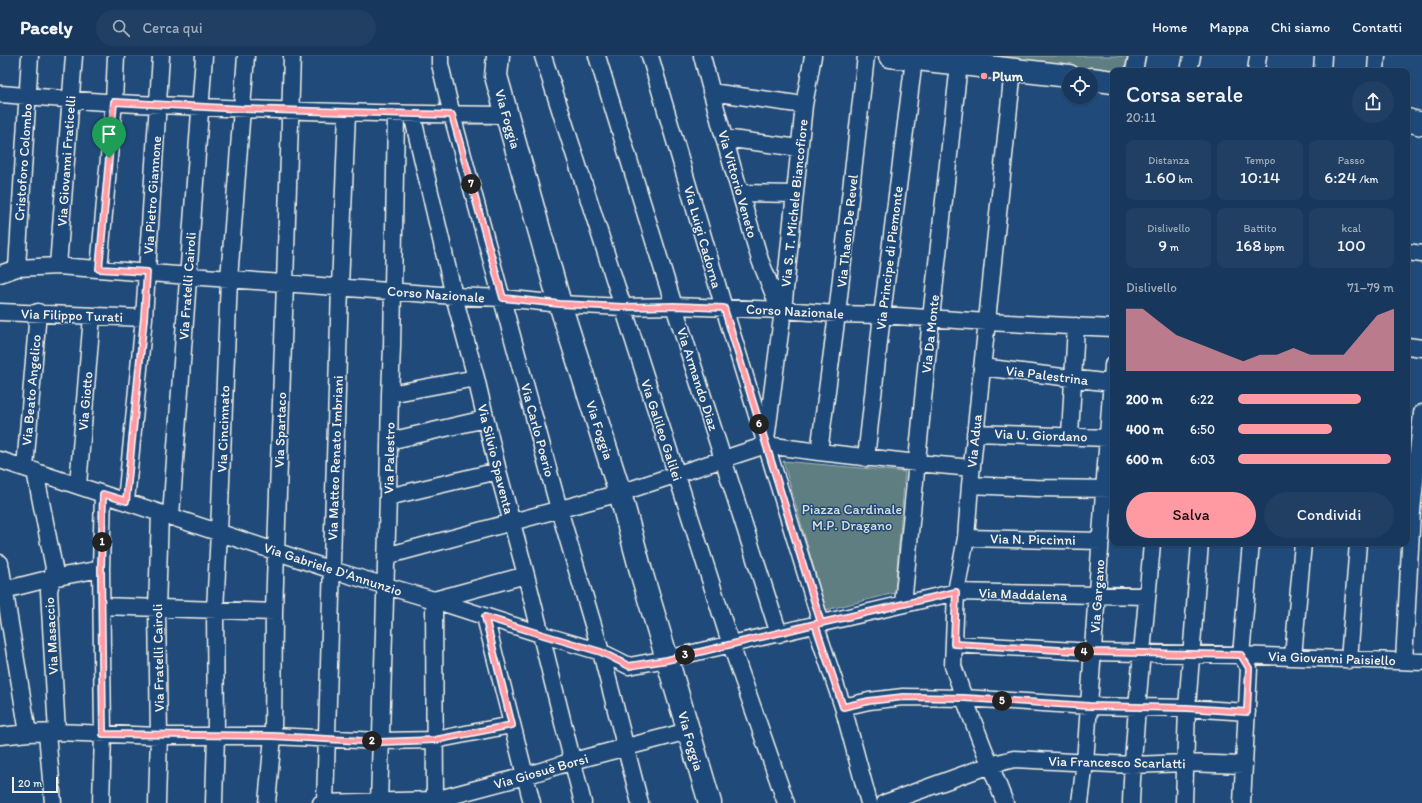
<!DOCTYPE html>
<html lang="it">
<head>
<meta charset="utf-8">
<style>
  body { margin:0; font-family:Itim,sans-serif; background:#203f62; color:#f1f3f6; height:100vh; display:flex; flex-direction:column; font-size:15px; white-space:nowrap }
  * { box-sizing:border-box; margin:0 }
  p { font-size:13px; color:#9eacbb }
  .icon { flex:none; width:22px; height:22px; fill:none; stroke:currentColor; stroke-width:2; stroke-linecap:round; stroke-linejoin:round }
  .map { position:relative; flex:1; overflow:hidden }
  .drawer { position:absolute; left:1110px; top:12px; width:300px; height:478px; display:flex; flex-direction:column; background:#17385c; border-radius:8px; box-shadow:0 1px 3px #0004,0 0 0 1px #365272 }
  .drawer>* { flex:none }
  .controls { position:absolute; left:1062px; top:12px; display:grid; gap:8px }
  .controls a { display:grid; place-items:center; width:36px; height:36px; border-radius:50%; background:#17385c; box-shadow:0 1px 3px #0004,0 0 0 1px #365272; font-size:20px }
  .scale { position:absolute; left:12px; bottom:10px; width:46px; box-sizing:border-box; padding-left:4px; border:2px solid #f4f1e8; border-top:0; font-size:11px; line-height:14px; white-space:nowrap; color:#f4f1e8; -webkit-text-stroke:3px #1f4a7a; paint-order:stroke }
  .pin { position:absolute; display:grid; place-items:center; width:34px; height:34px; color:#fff; margin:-41px -17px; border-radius:50% 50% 50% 0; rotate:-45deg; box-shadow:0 0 4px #0007 }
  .pin .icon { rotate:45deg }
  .km { position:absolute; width:20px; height:20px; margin:-10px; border-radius:50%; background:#222; color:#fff; font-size:11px; line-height:20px; text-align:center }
  .round { display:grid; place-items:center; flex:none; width:42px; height:42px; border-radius:21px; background:#203f62 }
  .overview { display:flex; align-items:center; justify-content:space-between; height:68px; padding:0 16px }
  h1 { font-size:22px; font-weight:600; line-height:30px }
  .metrics { display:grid; grid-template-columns:repeat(3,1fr); gap:6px; height:68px; padding:4px 16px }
  .metrics div { display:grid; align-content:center; border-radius:8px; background:#203f62; text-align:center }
  .metrics b { font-size:17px; font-weight:600 }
  .metrics small { font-size:11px; font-weight:400 }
  .metrics p { font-size:11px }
  .chart { height:112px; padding:8px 16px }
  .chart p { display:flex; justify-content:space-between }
  .chart svg { width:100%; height:72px; margin-top:4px; fill:#ff9aa2; opacity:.7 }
  .action { display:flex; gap:8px; margin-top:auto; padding:8px 16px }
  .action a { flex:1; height:46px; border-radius:24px; background:#ff9aa2; color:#111; font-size:16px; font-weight:600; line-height:46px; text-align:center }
  .action a+a { background:#203f62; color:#f1f3f6 }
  ul { padding:0 16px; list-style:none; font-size:13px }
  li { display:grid; grid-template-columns:64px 48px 1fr; align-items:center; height:30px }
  li i { height:10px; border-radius:5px; background:#ff9aa2 }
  header { display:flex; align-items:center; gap:24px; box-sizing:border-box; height:56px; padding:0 20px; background:#17385c; border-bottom:1px solid #365272 }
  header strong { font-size:19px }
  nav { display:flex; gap:22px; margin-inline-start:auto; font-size:14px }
  .search { width:280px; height:36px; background:#203f62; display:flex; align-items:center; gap:10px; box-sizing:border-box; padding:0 14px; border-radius:22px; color:#9eacbb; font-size:15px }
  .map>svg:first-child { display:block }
</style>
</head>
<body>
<header>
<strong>Pacely</strong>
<div class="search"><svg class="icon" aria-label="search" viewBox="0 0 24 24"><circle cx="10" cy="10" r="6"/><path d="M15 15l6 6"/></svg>Cerca qui</div>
<nav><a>Home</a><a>Mappa</a><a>Chi siamo</a><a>Contatti</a></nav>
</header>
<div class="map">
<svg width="1422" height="747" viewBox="0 0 1422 747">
  <rect width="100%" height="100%" fill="#1f4a7a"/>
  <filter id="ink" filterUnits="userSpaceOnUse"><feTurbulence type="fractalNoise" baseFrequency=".025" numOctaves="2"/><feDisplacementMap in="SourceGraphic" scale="8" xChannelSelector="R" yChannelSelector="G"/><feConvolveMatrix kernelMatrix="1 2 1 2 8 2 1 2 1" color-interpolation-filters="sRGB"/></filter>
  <g filter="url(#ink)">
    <path fill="#5e7e82" stroke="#a9b8b5" d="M965 0H1127L1125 15H1113V17Z
      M783 405 905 416 895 537 826 554Z"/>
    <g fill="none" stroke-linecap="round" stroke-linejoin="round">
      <defs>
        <path id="minor" d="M440 0V8L452 59 559 453 601 596 640 747
          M543 0 731 589 786 747
          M597 0 674 250 779 578
          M650 0 724 252 821 567
          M702 0 724 82 760 204 780 254
          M1134 15 1137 0
          M1189 15 1192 0
          M1256 15 1258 0
          M1322 15 1323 0
          M1376 15 1377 0
          M711 36 804 49
          M0 38C53 42 107 47 160 49 276 55 392 58 507 59
          M412 58 454 240 476 322 498 415 526 519 583 747
          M724 82 799 92
          M740 137 794 138
          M1407 196 1422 198
          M58 210 74 0
          M17 212 30 0
          M99 213 114 46 116 0
          M0 218 17 212 58 210 454 240 503 242 560 248 623 251 674 250 783 254 837 258 882 259 987 266 1113 272
          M0 256 144 262
          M1407 290 1422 292
          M982 311 1111 327
          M390 338 476 322
          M975 377 1107 382
          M1070 379 1076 270
          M766 384 783 254 804 49 813 0
          M389 385 485 363
          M819 396 837 258 866 0
          M866 402 882 259 914 3
          M0 404 332 514 434 544 540 578 601 596 629 610 667 603 956 536 1147 540
          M25 412 38 256
          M35 415 54 512 49 535 57 676
          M78 429 92 260
          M970 429 1035 432 1113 433
          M388 441 498 415
          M126 445 144 262 161 0
          M171 460 204 0
          M966 482 1101 485
          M386 500 620 437 766 389 819 396 917 407 972 412
          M0 507 28 677
          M0 535 52 522 101 513
          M903 548 931 262 959 8
          M102 550 274 556
          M485 561 532 747
          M815 568 843 651 869 747
          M954 588 1093 596 1241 599 1422 606
          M1293 601 1303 487
          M1349 604 1358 487
          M1404 605 1412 455 1422 357
          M843 651 869 645 903 641 964 642 1089 650 1187 652 1247 656
          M47 677 53 747
          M0 680 28 677 57 676 159 680H273L380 685 435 684 511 669
          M101 747 103 678 101 513 103 438
          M157 747 159 680 157 553 160 457
          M214 747 216 680 215 554 219 476 229 223 246 0
          M267 747 273 680 274 556 285 227 292 0
          M321 747 435 744 525 720 573 705 688 675
          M325 747 340 231 347 57
          M379 747 388 441 390 338 392 291 396 58
          M435 747 434 544 526 519
          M885 747 990 709 1014 703 1132 709 1185 707 1244 709
          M1005 747 964 642 953 610 956 536 966 482 970 429 1013 13
          M1080 747 1085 706 1113 309
          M1131 747C1134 660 1145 574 1152 487
          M1184 747 1187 652 1200 487
          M1242 747 1249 612 1241 599 1251 487"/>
        <path id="secondary" d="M498 0 496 20 560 248 620 437 642 519 710 747
          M890 0 1069 20
          M1091 23 1113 26
          M1407 64 1422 68"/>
      </defs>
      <use href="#minor" stroke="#f4f1e8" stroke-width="19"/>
      <use href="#secondary" stroke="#f4f1e8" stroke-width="25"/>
      <use href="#minor" stroke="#1f4a7a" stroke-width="16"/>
      <use href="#secondary" stroke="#1f4a7a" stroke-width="22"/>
    </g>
  </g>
  <g fill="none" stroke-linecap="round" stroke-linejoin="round" filter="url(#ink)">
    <defs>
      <path id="route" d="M109 102 99 213 147 216 144 262 126 445 103 438 101 513 103 678 273 680 380 686 435 684 512 669 485 561 540 578 601 596 629 610 667 604 815 568 821 567 956 536 954 588 1093 596 1241 599 1249 612 1247 656 1187 652 1089 650 964 642 903 641 869 645 843 651 815 568 821 567 724 252 674 250 623 251 560 248 503 242 452 59 242 53 114 46 109 102"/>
    </defs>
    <use href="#route" stroke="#fff" stroke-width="8"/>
    <use href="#route" stroke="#ff9aa2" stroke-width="5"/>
  </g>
  <circle fill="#ff9aa2" stroke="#1f4a7a" stroke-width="1.5" cx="984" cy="20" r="4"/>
  <g text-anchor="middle" stroke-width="3" stroke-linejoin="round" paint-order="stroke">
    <g font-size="14" font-weight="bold" fill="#f4f1e8" stroke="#1f4a7a" text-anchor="start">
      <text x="992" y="25">Plum</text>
    </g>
    <g font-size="14" fill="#f4f1e8" stroke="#1f4a7a">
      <text transform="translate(508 63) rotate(74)" y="5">Via Foggia</text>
      <text transform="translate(66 105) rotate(-86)" y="5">Via Giovanni Fraticelli</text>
      <text transform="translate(23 106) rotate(-86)" y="5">Cristoforo Colombo</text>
      <text transform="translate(738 128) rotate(74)" y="5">Via Vittorio Veneto</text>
      <text transform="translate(152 139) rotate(-86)" y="5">Via Pietro Giannone</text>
      <text transform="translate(794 147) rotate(-84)" y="5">Via S. T. Michele Biancofiore</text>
      <text transform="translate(847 175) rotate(-84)" y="5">Via Thaon De Revel</text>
      <text transform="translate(703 181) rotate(74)" y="5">Via Luigi Cadorna</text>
      <text transform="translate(889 202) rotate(-83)" y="5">Via Principe di Piemonte</text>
      <text transform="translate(187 230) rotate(-86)" y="5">Via Fratelli Cairoli</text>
      <text transform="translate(436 238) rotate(4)" y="5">Corso Nazionale</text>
      <text transform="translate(795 255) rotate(3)" y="5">Corso Nazionale</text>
      <text transform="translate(72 259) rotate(2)" y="5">Via Filippo Turati</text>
      <text transform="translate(930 278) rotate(-84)" y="5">Via Da Monte</text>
      <text transform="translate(1047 319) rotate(7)" y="5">Via Palestrina</text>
      <text transform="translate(698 323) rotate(72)" y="5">Via Armando Diaz</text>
      <text transform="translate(31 334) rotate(-85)" y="5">Via Beato Angelico</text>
      <text transform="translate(85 345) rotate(-85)" y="5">Via Giotto</text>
      <text transform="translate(223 373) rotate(-88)" y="5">Via Cincinnato</text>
      <text transform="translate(280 374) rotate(-88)" y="5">Via Spartaco</text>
      <text transform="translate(538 374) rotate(75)" y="5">Via Carlo Poerio</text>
      <text transform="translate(600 374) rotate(72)" y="5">Via Foggia</text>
      <text transform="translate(662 374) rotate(72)" y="5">Via Galileo Galilei</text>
      <text transform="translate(1041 379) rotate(2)" y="5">Via U. Giordano</text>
      <text transform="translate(974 385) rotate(-84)" y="5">Via Adua</text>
      <text transform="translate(335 402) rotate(-88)" y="5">Via Matteo Renato Imbriani</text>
      <text transform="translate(389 402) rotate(-89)" y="5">Via Palestro</text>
      <text transform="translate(496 403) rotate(76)" y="5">Via Silvio Spaventa</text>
      <text transform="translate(1033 483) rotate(1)" y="5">Via N. Piccinni</text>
      <text transform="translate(333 513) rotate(18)" y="5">Via Gabriele D'Annunzio</text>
      <text transform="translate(1023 538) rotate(2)" y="5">Via Maddalena</text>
      <text transform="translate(1097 540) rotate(-86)" y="5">Via Gargano</text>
      <text transform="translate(51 580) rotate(-93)" y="5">Via Masaccio</text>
      <text transform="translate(158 602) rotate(-91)" y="5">Via Fratelli Cairoli</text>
      <text transform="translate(1332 602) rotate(2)" y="5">Via Giovanni Paisiello</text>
      <text transform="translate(691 685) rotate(74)" y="5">Via Foggia</text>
      <text transform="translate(1117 706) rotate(1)" y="5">Via Francesco Scarlatti</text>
      <text transform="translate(541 715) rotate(-16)" y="5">Via Giosuè Borsi</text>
    </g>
    <g font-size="14" fill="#dee0d9" stroke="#1f4a7a">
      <text x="852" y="458">Piazza Cardinale<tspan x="852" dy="16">M.P. Dragano</tspan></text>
    </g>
  </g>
</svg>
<div class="controls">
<a><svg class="icon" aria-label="locate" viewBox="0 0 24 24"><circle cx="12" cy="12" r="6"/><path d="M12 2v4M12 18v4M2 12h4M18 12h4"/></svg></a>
</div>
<div class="scale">20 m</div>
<div class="pin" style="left:109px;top:102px;background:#1e9e55"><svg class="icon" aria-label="arrive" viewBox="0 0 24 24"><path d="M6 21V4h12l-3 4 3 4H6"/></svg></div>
<b class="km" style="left:102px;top:486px">1</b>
<b class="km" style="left:372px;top:685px">2</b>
<b class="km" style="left:685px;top:599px">3</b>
<b class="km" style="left:1084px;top:596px">4</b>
<b class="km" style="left:1002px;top:645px">5</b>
<b class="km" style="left:759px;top:368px">6</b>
<b class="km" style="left:471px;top:128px">7</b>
<section class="drawer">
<div class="overview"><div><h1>Corsa serale</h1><p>20:11</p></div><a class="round"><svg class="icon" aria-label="share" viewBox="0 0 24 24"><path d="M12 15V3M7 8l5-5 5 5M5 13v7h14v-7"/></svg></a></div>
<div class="metrics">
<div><p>Distanza</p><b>1.60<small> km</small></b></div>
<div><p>Tempo</p><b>10:14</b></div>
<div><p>Passo</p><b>6:24<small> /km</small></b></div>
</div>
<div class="metrics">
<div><p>Dislivello</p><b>9<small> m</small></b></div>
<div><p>Battito</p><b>168<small> bpm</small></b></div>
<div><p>kcal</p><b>100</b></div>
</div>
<div class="chart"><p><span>Dislivello</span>71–79 m</p>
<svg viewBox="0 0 160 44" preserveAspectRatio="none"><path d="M0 44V6L10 6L20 14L30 22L40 26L50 30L60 34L70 38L80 34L90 34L100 30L110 34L120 34L130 34L140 22L150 10L160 6V44z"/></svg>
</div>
<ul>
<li><b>200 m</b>6:22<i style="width:79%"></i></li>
<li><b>400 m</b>6:50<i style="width:60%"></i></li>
<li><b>600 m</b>6:03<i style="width:98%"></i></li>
</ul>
<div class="action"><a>Salva</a><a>Condividi</a></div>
</section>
</div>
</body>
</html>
